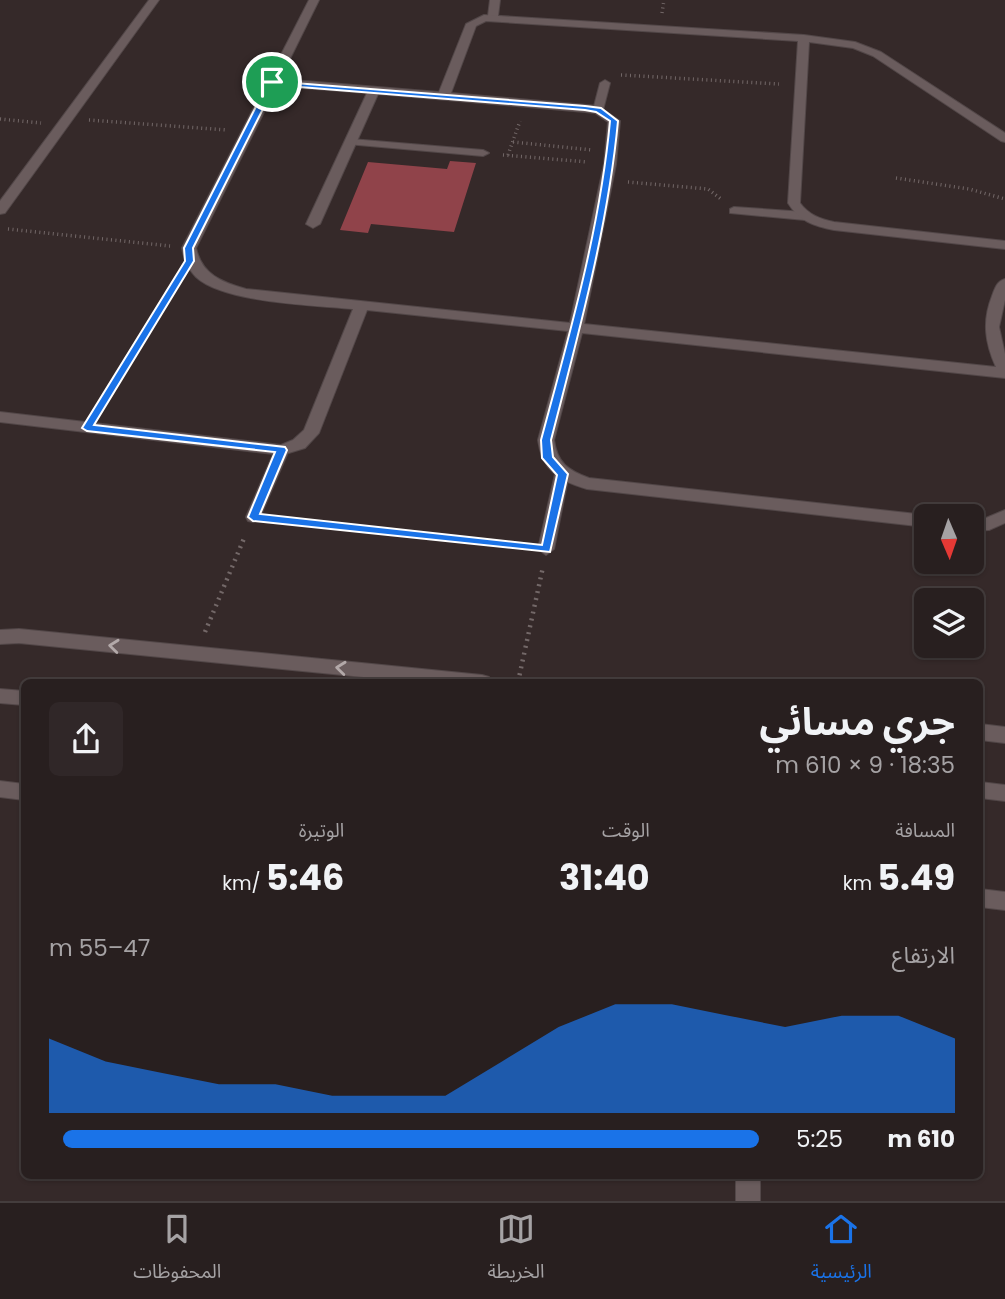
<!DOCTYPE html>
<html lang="ar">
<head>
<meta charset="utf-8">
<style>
  body { margin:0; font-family:Poppins,"Noto Sans Arabic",sans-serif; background:#302728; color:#f1f3f6; direction:rtl; height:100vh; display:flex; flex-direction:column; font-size:26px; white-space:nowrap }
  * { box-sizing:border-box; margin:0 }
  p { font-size:23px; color:#a5a2a4 }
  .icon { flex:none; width:38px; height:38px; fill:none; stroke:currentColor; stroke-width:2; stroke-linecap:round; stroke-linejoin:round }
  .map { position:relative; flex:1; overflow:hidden; direction:ltr }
  .sheet { position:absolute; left:21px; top:679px; width:962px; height:500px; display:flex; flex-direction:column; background:#281f1f; border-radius:10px; box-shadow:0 2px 5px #0004,0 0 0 2px #443d3d; direction:rtl }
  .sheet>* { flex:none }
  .needle { width:46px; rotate:178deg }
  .controls { position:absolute; left:914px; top:504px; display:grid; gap:14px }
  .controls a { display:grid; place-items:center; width:70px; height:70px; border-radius:10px; background:#281f1f; box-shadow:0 2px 5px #0004,0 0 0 2px #443d3d; font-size:35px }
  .pin { position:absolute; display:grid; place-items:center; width:60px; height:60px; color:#fff; margin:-30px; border:4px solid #fff; border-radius:50%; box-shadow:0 2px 7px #0007 }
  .round { display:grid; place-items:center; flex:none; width:74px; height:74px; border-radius:10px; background:#302728 }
  .headline { display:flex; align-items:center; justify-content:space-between; height:119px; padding:0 28px }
  h1 { font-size:38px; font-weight:700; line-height:52px }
  .metrics { display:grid; grid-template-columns:repeat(3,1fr); gap:10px; height:119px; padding:7px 28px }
  .metrics div { display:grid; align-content:center }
  .metrics b { font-size:35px; font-weight:700 }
  .metrics small { font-size:19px; font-weight:400 }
  .metrics p { font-size:19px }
  .chart { height:196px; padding:14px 28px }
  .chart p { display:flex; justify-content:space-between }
  .chart svg { width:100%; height:126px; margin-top:7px; fill:#1a73e8; opacity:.7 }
  ul { padding:0 28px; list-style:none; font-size:23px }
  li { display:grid; grid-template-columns:112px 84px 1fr; align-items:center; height:52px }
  li i { height:18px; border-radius:9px; background:#1a73e8 }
  .menu { display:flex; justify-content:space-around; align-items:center; height:98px; border-top:2px solid #443d3d; background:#281f1f; font-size:19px; color:#a5a2a4 }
  .menu a { display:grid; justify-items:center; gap:4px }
  .menu .active { color:#1a73e8 }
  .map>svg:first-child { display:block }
</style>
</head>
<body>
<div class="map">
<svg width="1005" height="1201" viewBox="0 0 1005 1201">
  <rect width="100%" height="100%" fill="#352929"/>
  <path fill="#90434a" d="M450 161 476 163 454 232 371 224 368 233 340 230 368 162 447 169Z"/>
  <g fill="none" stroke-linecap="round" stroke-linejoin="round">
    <defs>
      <path id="lane" d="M490 0H500L498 16 493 19 488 16Z
        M605 80 610 83 603 110 594 112 593 110 600 83Z
        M351 139 483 150 489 153 483 156 347 144V140Z
        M734 207 805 212 811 216 805 220 730 213V209Z
        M282 445 289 450 260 517 253 522 248 521 246 517 275 450Z
        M562 469 569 474 554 549 546 555 538 549 555 474Z"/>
      <path id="street" d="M149 0H159L5 213 0 214V201Z
        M309 0H319L280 79 439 92 466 24 484 15 804 35 855 42 881 52 1005 133V142L1001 141 873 56 853 48 809 42 800 203C809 215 820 219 834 222L1005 241V249L834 230C814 226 799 221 788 203L798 41 486 21 476 26 451 93 598 106 620 121 616 164 584 324 996 367C985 343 982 321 992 296 995 288 997 281 1005 279V300L999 327 1005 354V378L582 333 554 440C557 463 568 470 589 478L926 515 930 516H926V527L587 489C559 481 542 470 538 440L568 331 367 310 319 433 305 448 282 455 0 422V412L281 445 293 440 304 430 353 309C314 305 224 303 196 277 188 269 184 259 182 248ZM277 86 367 93 306 224 313 228 320 224 378 94 585 112 595 113 608 122 604 164 570 323 246 289C222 282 202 275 196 248Z
        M1005 510V523L989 530 971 531V519L986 518Z
        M19 629 482 675 489 677 491 682H414L19 643 0 644V630Z
        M0 689 24 691V705L0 703Z
        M980 724 1005 727V743L980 740Z
        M0 781 24 784V800L0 797Z
        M980 782 1005 785V801L980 798Z
        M980 889 1005 892V910L980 907Z
        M736 1176H760V1201H736Z"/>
    </defs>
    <use href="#lane" stroke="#524748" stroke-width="2"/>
    <use href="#street" stroke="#524748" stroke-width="2"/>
    <path stroke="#736868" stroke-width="3.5" stroke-dasharray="1 3.5" stroke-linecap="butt" d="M662 13 664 0
      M621 75 779 84
      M0 119 41 123
      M89 120 227 130
      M513 142 592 150
      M503 155 588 162
      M508 155 520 121
      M896 178 969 189 1005 199
      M628 182 708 189 721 199
      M8 229 170 246
      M166 298 178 279"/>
    <path stroke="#736868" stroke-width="4.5" stroke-dasharray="2 5" stroke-linecap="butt" d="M99 409 168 296
      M276 519 524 547
      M205 632 245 536
      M518 682 543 567"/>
    <use href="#lane" fill="#6a5c5d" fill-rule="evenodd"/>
    <use href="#street" fill="#6a5c5d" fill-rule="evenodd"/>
  </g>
  <defs><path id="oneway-chevron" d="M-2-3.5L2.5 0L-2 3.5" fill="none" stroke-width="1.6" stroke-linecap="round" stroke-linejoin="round" transform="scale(1.75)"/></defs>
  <g stroke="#b3a9a9">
    <use href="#oneway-chevron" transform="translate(114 646) rotate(-174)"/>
    <use href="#oneway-chevron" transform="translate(341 668) rotate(-174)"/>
  </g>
  <path fill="#1a73e8" stroke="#fff" stroke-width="2" fill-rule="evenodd" d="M269 81 585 106 601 108 618 121C608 228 578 335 551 440L553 457 568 474 550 552 253 521 248 517 275 452 87 431 82 428 185 261 184 248ZM275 85 585 110 596 112 610 121C600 229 569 336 541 440L542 458 557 475 542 545 260 514 287 450 285 447 94 425 194 261 193 248Z"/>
</svg>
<div class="controls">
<a><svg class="needle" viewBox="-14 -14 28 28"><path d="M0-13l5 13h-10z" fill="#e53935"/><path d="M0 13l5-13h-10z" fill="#a5a2a4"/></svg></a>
<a><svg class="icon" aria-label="layers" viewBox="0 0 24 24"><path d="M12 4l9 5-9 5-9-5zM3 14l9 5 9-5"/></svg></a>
</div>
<div class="pin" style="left:272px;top:82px;background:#1e9e55"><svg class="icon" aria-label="arrive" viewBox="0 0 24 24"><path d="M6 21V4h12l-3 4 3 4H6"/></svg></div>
<section class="sheet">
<div class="headline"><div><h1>جري مسائي</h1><p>18:35 · 9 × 610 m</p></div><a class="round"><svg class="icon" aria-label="share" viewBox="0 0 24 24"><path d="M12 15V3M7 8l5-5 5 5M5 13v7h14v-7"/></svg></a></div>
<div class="metrics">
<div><p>المسافة</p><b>5.49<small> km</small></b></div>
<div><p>الوقت</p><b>31:40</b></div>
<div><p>الوتيرة</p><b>5:46<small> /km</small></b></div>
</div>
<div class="chart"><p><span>الارتفاع</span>47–55 m</p>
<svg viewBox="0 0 160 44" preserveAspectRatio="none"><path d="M0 44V18L10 26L20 30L30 34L40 34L50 38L60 38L70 38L80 26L90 14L100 6L110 6L120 10L130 14L140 10L150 10L160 18V44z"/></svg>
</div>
<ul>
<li><b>610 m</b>5:25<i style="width:98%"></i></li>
</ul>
</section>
</div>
<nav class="menu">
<a class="active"><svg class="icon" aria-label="home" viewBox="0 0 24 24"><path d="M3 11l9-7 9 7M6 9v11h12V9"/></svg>الرئيسية</a>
<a><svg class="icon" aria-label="map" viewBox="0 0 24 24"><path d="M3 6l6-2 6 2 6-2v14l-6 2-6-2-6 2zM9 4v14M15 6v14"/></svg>الخريطة</a>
<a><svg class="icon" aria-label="saved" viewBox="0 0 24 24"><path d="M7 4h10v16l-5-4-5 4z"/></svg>المحفوظات</a>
</nav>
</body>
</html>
